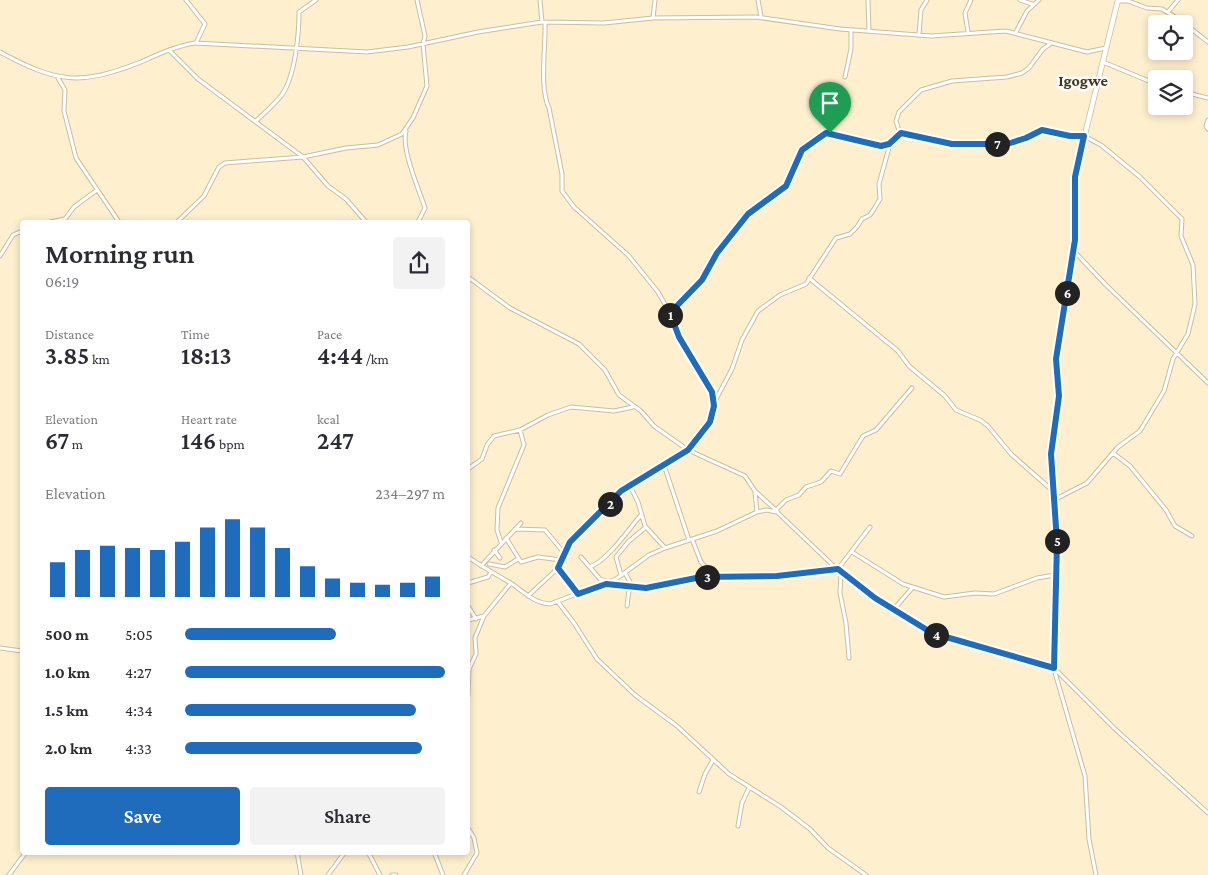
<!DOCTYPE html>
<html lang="en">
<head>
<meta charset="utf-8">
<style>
  body { margin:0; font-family:"Crimson Pro",serif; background:#f2f2f3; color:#2b2b33; height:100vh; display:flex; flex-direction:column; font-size:19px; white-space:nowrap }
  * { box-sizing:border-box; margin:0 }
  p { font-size:16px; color:#7c7c81 }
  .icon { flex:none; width:28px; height:28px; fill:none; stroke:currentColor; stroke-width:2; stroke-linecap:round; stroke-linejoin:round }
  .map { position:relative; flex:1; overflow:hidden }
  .panel { position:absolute; left:20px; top:220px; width:450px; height:635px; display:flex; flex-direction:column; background:#fff; border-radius:5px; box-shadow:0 2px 8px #0003 }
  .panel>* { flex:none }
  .tools { position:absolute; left:1148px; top:15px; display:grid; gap:10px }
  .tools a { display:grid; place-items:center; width:45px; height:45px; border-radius:5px; background:#fff; box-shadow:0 2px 8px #0003; font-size:25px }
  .pin { position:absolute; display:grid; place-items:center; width:42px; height:42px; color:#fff; margin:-51px -21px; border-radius:50% 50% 50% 0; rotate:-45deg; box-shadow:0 0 5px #0007 }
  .pin .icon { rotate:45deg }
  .km { position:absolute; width:25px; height:25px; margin:-12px; border-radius:50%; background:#222; color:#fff; font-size:14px; line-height:25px; text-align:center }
  .round { display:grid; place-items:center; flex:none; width:52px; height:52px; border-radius:5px; background:#f2f2f3 }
  .summary { display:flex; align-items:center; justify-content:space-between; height:85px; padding:0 25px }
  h1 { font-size:28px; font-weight:600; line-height:38px }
  .metrics { display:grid; grid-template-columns:repeat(3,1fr); gap:8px; height:85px; padding:5px 25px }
  .metrics div { display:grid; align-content:center }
  .metrics b { font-size:25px; font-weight:600 }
  .metrics small { font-size:14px; font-weight:400 }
  .metrics p { font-size:14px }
  .chart { height:140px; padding:10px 25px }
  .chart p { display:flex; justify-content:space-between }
  .chart svg { width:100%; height:90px; margin-top:5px; stroke:#1e6cbb; stroke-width:6 }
  .action { display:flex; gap:10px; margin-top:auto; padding:10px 25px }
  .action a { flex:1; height:58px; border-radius:5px; background:#1e6cbb; color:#fff; font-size:20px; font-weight:600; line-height:58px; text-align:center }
  .action a+a { background:#f2f2f3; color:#2b2b33 }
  ul { padding:0 25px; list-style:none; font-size:16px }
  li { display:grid; grid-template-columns:80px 60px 1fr; align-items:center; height:38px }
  li i { height:12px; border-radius:6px; background:#1e6cbb }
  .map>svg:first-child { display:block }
</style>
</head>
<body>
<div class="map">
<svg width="1208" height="875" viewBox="0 0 1208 875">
  <rect width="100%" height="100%" fill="#feefce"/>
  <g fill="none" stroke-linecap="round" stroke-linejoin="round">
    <defs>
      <path id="street" d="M186 0 205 24 196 43
        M540 0 542 22
        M758 0 761 17
        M868 0 869 31
        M1020 0 1032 4
        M1118 1H1128L1147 8 1162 9 1180 20 1208 42
        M1168 12 1178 0
        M653 18 655 0
        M968 32 965 13 971 0
        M1016 32 1027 11 1039 0
        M919 34 921 10 927 0
        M169 50 198 79 303 157 328 186 346 199 366 222
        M0 52C57 83 80 86 141 62 159 54 176 46 195 43L367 52 408 47 478 32 542 22 604 23 653 18 756 17 840 29 931 36 1006 31 1087 52 1106 48
        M1103 62 1156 84
        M845 77 851 49V30
        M58 78 65 90 64 111 76 158 119 222
        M1184 92 1208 98
        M1208 120 1206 126 1208 129
        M256 121C264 113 274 105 281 96 295 78 299 35 299 12L316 0
        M406 131C401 150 419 189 425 208L418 222
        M900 134 896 121 899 112 921 90 952 81 1007 77 1022 73 1029 68 1043 49 1050 44
        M50 222 65 219 74 207 97 190
        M177 222 204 196 219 167 225 163 303 157 346 148 378 145 402 134 413 118 427 86 423 44 425 36 417 0
        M1073 250 1105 284 1208 383
        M0 256 13 235 22 231
        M468 277 510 308 579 344 605 370 619 395 641 411 654 426 688 450 745 476 755 491 777 511
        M809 278 898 351 909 366 945 396 956 410 980 420 988 426 1011 454 1053 491
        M670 313 702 280 717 253 747 214 786 186 802 150 824 134 885 146 901 133 951 144 1007 145 1026 138 1042 130 1070 136H1084L1101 145 1140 177 1182 219 1181 236 1193 265 1195 304 1188 334 1173 359 1164 391 1140 431 1118 447 1087 483 1054 500
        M714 403 732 369 742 340 758 311 780 295 806 284 836 238 850 234 857 227 862 219 870 215 874 209 880 199 879 184 890 144
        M1113 453 1130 466 1166 510 1175 526 1192 536
        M664 465 689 540
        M468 469 482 459 487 445 494 436 520 430 548 415 571 407 614 411 633 407
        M630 486 638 502 645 526 665 548
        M755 492 757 512
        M776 510 786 500 799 495 806 487 821 482 831 471 840 474 863 436 876 430 912 388
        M515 529 545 530 564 553
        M506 538 521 562 538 557 561 560
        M692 539 701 562 715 577
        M501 542 497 530 498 508 524 445 520 430
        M494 550 500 558
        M852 552 903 584 944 597 975 593 994 594 1037 578 1055 575
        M468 557C481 566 495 574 509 582 522 590 533 603 550 604L616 579 649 555 665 548 717 531 757 512 766 510 777 512 841 573 922 627 949 639 1054 668 1114 728 1208 813
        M581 557 600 579 608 582
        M489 564 505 567 518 559
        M481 566 521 523
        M590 567C608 560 628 530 641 515
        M558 568 578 594
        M625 573 630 582 627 606
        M841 573 840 593 846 623 849 658
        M621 575 616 557 628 542 646 527
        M468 583 488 577 491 572
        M606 584 645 589 701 577 777 576 838 569 870 527
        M528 596 557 569 571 542 621 491 688 450 707 427 714 406 712 392 679 337 670 313 658 292 628 255 574 207 562 191V174L549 108C539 87 546 47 545 22
        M558 602 574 623 597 659 635 695 677 726 729 774 781 807 810 829 828 848 866 875
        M468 606 476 619
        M894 609 913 587
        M468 620 484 616 511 583
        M0 648 22 651
        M1054 669 1085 776 1089 839 1096 875
        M468 696 469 669 476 654 475 638 484 616
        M699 792 705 774 713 760
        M738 826 742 803 749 788
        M297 852 301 875
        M368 852 380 875
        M434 852 443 875
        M9 875 26 852
        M328 875 345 852
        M392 875H396
        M464 875 477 853 474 838 468 828"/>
      <path id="secondary" d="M1054 668 1057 541 1051 454 1059 396 1056 359 1075 240 1077 167 1118 0"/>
    </defs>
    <use href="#street" stroke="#ccbd9e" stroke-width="5"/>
    <use href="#secondary" stroke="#ccbd9e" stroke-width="6"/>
    <use href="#street" stroke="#fff" stroke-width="3"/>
    <use href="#secondary" stroke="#fff" stroke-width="4.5"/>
  </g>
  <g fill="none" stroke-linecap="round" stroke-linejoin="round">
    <defs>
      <path id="route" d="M1042 130 1070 136H1084L1075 177V240L1056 359 1059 396 1051 454 1057 542 1054 668 932 633 875 598 838 569 777 576 701 577 646 588 606 584 578 594 558 568 570 542 621 491 688 450 710 422 714 406 712 392 679 337 670 313 702 280 717 253 748 214 786 186 802 150 826 133 881 146 889 144 901 133 952 144H1007L1026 138Z"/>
    </defs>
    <use href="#route" stroke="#fff" stroke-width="10"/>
    <use href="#route" stroke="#1e6cbb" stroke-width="6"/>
  </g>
  <g text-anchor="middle" stroke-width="5" stroke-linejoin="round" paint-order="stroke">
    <g font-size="16" font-weight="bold" fill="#42361a" stroke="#fdfdfd">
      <text x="1083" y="86">Igogwe</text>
    </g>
  </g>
</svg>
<div class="tools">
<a><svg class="icon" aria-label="locate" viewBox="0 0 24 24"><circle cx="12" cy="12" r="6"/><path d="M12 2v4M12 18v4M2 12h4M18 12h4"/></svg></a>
<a><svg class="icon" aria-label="layers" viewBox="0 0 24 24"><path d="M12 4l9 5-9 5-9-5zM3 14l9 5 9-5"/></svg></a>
</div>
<div class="pin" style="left:830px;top:133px;background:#1e9e55"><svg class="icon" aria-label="arrive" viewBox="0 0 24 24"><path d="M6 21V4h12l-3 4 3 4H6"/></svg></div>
<b class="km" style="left:670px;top:315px">1</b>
<b class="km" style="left:610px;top:504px">2</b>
<b class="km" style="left:707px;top:577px">3</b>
<b class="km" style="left:936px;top:635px">4</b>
<b class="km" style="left:1057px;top:541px">5</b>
<b class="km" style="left:1067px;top:293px">6</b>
<b class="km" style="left:997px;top:144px">7</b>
<section class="panel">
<div class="summary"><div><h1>Morning run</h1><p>06:19</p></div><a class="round"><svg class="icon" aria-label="share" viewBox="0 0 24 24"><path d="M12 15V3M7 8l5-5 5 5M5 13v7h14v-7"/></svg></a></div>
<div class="metrics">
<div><p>Distance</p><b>3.85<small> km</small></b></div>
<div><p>Time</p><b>18:13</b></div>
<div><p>Pace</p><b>4:44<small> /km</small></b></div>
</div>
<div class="metrics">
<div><p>Elevation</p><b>67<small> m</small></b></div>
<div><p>Heart rate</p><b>146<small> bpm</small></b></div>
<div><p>kcal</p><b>247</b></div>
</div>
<div class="chart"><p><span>Elevation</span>234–297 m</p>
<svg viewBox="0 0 160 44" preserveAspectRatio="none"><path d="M5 44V27M15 44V21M25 44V19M35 44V20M45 44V21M55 44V17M65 44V10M75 44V6M85 44V10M95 44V20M105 44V29M115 44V35M125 44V37M135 44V38M145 44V37M155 44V34"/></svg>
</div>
<ul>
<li><b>500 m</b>5:05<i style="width:58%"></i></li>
<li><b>1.0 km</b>4:27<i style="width:100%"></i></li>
<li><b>1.5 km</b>4:34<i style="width:89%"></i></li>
<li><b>2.0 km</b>4:33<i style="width:91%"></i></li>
</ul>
<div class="action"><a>Save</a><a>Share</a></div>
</section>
</div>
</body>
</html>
